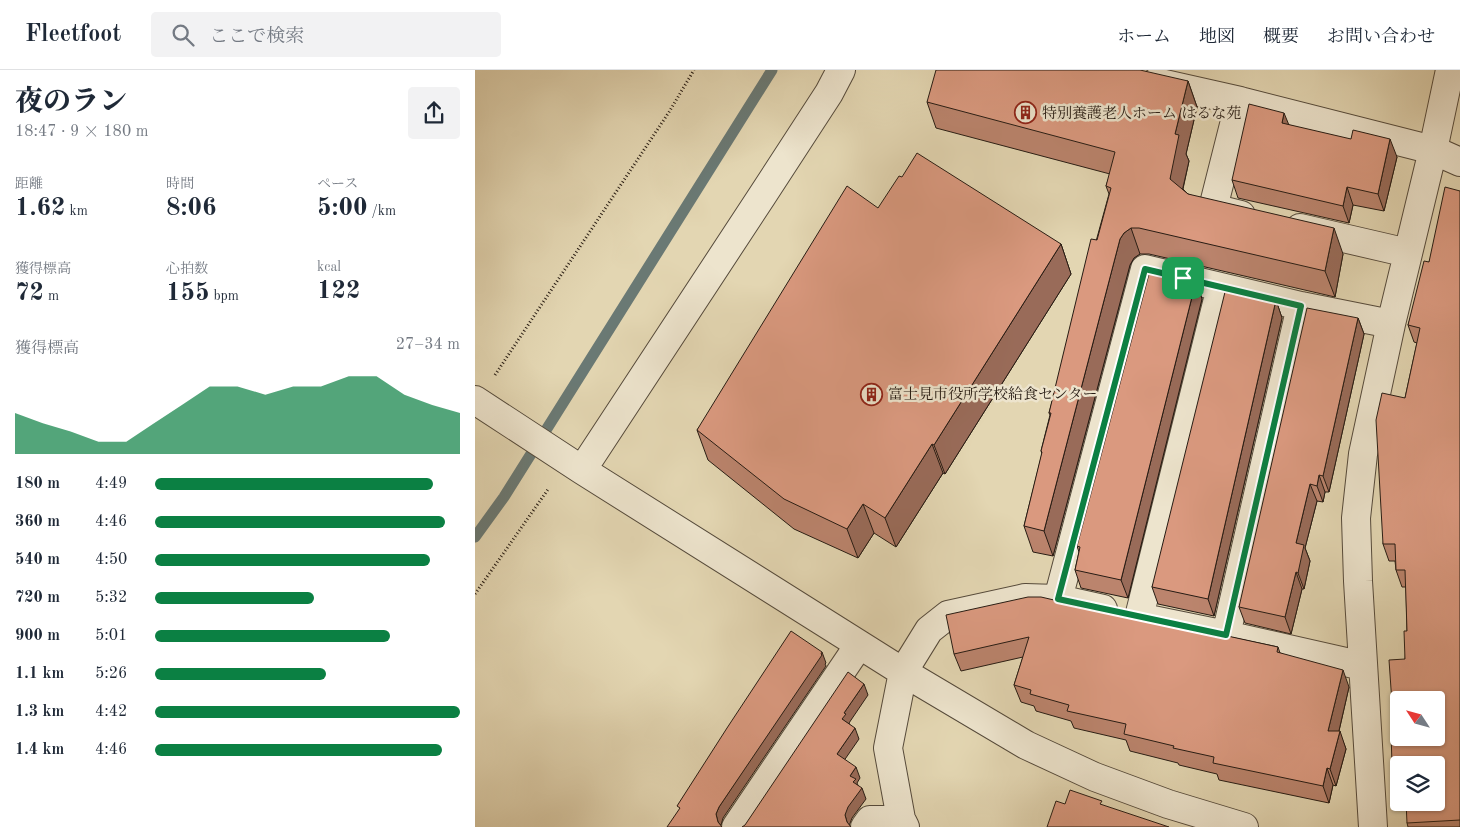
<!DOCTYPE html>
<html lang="ja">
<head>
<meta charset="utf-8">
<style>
  body { margin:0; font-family:"Old Standard TT","Noto Serif JP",serif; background:#f2f2f3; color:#1f2937; height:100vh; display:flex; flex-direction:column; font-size:19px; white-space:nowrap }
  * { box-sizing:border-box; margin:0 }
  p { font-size:16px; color:#747a83 }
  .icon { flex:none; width:28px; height:28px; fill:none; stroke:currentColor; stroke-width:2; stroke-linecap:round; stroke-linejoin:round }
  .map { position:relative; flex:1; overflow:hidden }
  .side { display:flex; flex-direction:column; background:#fff; width:475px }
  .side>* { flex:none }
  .needle { width:32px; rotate:306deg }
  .buttons { position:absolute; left:915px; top:621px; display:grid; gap:10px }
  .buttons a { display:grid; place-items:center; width:55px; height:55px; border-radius:5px; background:#fff; box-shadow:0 1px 4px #0004; font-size:25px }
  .pin { position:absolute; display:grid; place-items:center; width:42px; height:42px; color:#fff; margin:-21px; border-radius:10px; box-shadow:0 2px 8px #0006 }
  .round { display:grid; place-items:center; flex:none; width:52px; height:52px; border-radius:5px; background:#f2f2f3 }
  .overview { display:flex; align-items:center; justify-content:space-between; height:85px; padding:0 15px }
  h1 { font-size:28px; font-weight:800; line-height:38px }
  .figures { display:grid; grid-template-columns:repeat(3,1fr); gap:8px; height:85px; padding:5px 15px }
  .figures div { display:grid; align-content:center }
  .figures b { font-size:25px; font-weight:800 }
  .figures small { font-size:14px; font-weight:400 }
  .figures p { font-size:14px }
  .chart { height:140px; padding:10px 15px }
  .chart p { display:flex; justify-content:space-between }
  .chart svg { width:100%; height:90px; margin-top:5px; fill:#0b8043; opacity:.7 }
  ul { padding:0 15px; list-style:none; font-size:16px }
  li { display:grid; grid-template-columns:80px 60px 1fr; align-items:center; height:38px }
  li i { height:12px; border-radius:6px; background:#0b8043 }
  header { display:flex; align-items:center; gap:30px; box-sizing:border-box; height:70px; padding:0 25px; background:#fff; border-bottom:1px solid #e0e1e3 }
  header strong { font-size:24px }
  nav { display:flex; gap:28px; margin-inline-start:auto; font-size:18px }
  .search { width:350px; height:45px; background:#f2f2f3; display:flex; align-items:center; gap:12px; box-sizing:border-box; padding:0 18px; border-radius:5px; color:#747a83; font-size:19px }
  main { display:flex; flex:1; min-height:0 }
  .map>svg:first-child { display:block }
</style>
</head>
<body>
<header>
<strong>Fleetfoot</strong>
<div class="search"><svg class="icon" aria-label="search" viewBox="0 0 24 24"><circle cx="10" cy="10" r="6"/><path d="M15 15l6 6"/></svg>ここで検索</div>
<nav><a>ホーム</a><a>地図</a><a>概要</a><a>お問い合わせ</a></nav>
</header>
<main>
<section class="side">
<div class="overview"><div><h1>夜のラン</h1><p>18:47 · 9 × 180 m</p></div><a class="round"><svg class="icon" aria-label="share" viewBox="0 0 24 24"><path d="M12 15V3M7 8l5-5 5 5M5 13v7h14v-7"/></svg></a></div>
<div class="figures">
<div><p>距離</p><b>1.62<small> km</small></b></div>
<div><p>時間</p><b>8:06</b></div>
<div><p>ペース</p><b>5:00<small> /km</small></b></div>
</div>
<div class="figures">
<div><p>獲得標高</p><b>72<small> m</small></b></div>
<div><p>心拍数</p><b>155<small> bpm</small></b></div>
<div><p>kcal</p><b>122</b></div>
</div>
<div class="chart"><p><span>獲得標高</span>27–34 m</p>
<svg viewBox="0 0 160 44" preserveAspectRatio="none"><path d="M0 44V24L10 29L20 33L30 38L40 38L50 29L60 20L70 11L80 11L90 15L100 11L110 11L120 6L130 6L140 15L150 20L160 24V44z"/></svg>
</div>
<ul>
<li><b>180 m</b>4:49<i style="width:91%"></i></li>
<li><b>360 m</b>4:46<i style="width:95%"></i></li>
<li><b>540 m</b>4:50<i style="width:90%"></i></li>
<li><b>720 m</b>5:32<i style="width:52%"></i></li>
<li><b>900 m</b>5:01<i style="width:77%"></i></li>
<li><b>1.1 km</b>5:26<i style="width:56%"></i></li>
<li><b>1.3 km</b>4:42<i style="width:100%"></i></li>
<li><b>1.4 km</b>4:46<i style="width:94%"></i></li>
</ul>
</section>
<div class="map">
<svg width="985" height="757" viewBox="0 0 985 757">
  <rect width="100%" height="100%" fill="#e3d6b2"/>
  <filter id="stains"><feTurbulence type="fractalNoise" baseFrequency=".004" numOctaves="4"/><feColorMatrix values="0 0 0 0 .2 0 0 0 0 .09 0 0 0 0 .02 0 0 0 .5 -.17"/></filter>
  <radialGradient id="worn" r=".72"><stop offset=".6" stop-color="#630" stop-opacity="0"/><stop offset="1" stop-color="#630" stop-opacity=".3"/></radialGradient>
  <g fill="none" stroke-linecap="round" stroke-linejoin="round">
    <path stroke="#6a7974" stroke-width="11" d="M0 467 29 427 297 0"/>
    <defs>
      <path id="minor" d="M681 12 765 31
        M766 145 738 138 765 31 958 80 985 92
        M825 158 933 183
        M0 330 107 400 428 602 551 675 620 707 693 734 769 757
        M107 400 287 126 354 23 366 0
        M583 529 670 199 826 236 916 254
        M664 547 746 217
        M668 548 751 565 888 596
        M751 565 826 236
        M261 757 384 575
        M390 757 395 750 426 749
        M430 757 426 749 413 678 428 602 454 560 473 545 550 528 583 529 628 539
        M898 757 883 511 881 448 888 384 916 254 958 80 975 0"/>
    </defs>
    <use href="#minor" stroke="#554a3b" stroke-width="30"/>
    <path stroke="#261b13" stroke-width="3" stroke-dasharray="1 2.5" stroke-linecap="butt" d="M20 305 194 42 219 0
      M0 524 74 418"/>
    <use href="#minor" stroke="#ede4cd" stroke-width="28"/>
  </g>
  <path fill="#bb846d" stroke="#261b13" d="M713 11 722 37 711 84 714 91 708 119 713 124 868 184 860 227 674 184H665L659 188 655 195 578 486 558 482 549 456 567 384 566 381 575 345 574 343 634 124 631 116 635 104 461 58 452 32Z
    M814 55 922 87 909 141 878 135 874 153 763 128 757 110Z
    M985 121V757H933L932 753 961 695H924V712L917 695 919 662 930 589 932 561 931 517H927L921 500 920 491H914L908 474 930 328 942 273 939 272 933 255 954 192Z
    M403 138 586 174 596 204 470 404 468 403 421 477 399 463 383 488 319 459 233 390 222 360Z
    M721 211 727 229 653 528 606 518 600 500 604 482 602 476Z
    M801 230 807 248 739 546 683 534 677 517Z
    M883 248 889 264 854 422H850L848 432 842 431 830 478 835 491 829 519H827L816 564 770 553 764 537Z
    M592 533 803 577 805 583 874 617 864 661 871 679 861 716 858 715 854 733 744 710 742 704 704 695 703 693 655 681 651 670 599 658 596 651 561 641 559 636 546 632 539 615 548 587 486 601 479 584Z"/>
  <path fill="#996b59" stroke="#261b13" d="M713 11 722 37 711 84 714 91 704 135 695 109 700 64Z
    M809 43 816 60 807 53Z
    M915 69 922 87 909 141 903 124Z
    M872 117 878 135 874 153 868 136Z
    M656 158 665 184 659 188 655 195 578 486 569 461 645 169 649 163Z
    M859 158 868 184 860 227 850 201Z
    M586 174 596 204 470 404 459 375Z
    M721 211 727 229 653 528 646 510Z
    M801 230 807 248 739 546 733 529Z
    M883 248 889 264 854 422 848 406Z
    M457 374 468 403 421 477 410 448Z
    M844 405 850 422 848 432 842 416Z
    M835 414 842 431 830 478 835 491 829 519 823 503 821 473Z
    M388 434 399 463 383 488 372 459Z
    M821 502 827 519 816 564 810 547Z
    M347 582 351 593 350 594 351 596 248 748 246 755 243 752 241 744 244 737Z
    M868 600 874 617 860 678 853 661Z
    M389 614 393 625 374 653 375 655 367 649 369 643Z
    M380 658 384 669 366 695 362 684Z
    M865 661 871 679 861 716 855 699Z
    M381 697 385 708 382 713 385 720 387 718 391 729 377 748 374 756 372 752 370 745 375 706Z
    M852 698 858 715 854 733 848 716Z"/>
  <path fill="#da997f" stroke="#261b13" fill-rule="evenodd" d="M461 0H665L713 11 700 64 704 65 695 109 713 124 859 158 850 201 664 158H656L649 163 645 169 569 461 549 456 567 382 566 381 576 343H574L616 169 622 170 636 118 631 116 640 82 452 32Z
    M774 34 809 43 807 53 876 69 878 60 915 69 903 124 872 117 868 136 757 110Z
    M442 83 586 174 459 375 457 374 410 448 388 434 372 459 309 429 222 360 372 116 403 138 424 106 427 107Z
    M970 117 985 121V750L932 753 931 732H961V695H917L916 662H919L914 590 930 589 929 561H932L930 500H921L920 474H908L901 350 907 323 930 328 945 258 933 255 949 191 954 192ZM924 630H961V668H924Z
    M675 200 721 211 646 510 600 500 605 477 602 476Z
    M751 218 801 230 733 529 677 517Z
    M832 238 883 248 848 406 844 405 842 416 835 414 821 473 829 475 823 503 821 502 810 547 764 537Z
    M553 527H566L592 533V531L803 577 802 582 868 600 853 661H865L855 699 852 698 848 716 738 693 739 687 698 678 699 676 649 664 651 654 592 641 594 635 555 624 556 620 539 615 554 567 479 584 471 545Z
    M316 561 347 582 346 584 347 585 244 737 241 744 243 752 247 757H192L205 738 202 736 252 658Z
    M373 602 389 614 369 643 371 644 367 649 380 658 362 684 381 697 375 706 381 709 378 712 387 718 373 737 370 745 372 752 376 757H267L270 755Z
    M595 720 627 731 625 734 694 757H572L581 731 590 734Z"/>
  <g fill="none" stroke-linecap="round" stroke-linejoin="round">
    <defs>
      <path id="route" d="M670 199 826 236 751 565 583 529Z"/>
    </defs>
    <use href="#route" stroke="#fff" stroke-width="10"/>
    <use href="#route" stroke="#0b8043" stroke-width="6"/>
  </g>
  <defs>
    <symbol id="building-ring" viewBox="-11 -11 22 22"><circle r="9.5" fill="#ede4cd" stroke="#8f2418" stroke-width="1.5"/><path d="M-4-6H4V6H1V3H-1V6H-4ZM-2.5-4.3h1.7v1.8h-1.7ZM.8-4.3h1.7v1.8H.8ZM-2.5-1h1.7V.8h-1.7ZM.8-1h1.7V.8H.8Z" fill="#8f2418"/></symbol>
  </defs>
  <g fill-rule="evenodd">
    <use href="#building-ring" x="538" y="30" width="25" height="25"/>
    <use href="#building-ring" x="384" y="312" width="25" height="25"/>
  </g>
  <g text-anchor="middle" stroke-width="5" stroke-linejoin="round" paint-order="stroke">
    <g font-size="15" fill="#261b13" stroke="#ede4cd" text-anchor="start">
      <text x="567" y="48">特別養護老人ホーム はるな苑</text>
      <text x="413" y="329">富士見市役所学校給食センター</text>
    </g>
  </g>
  <rect width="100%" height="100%" filter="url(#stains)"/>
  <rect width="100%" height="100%" fill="url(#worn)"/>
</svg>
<div class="buttons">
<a><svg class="needle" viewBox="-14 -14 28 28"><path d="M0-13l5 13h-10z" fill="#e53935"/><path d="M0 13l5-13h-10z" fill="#747a83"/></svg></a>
<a><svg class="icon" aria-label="layers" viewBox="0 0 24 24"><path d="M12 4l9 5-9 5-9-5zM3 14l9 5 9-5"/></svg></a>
</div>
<div class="pin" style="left:708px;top:208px;background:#1e9e55"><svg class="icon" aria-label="arrive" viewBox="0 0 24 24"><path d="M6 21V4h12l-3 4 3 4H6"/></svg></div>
</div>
</main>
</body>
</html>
